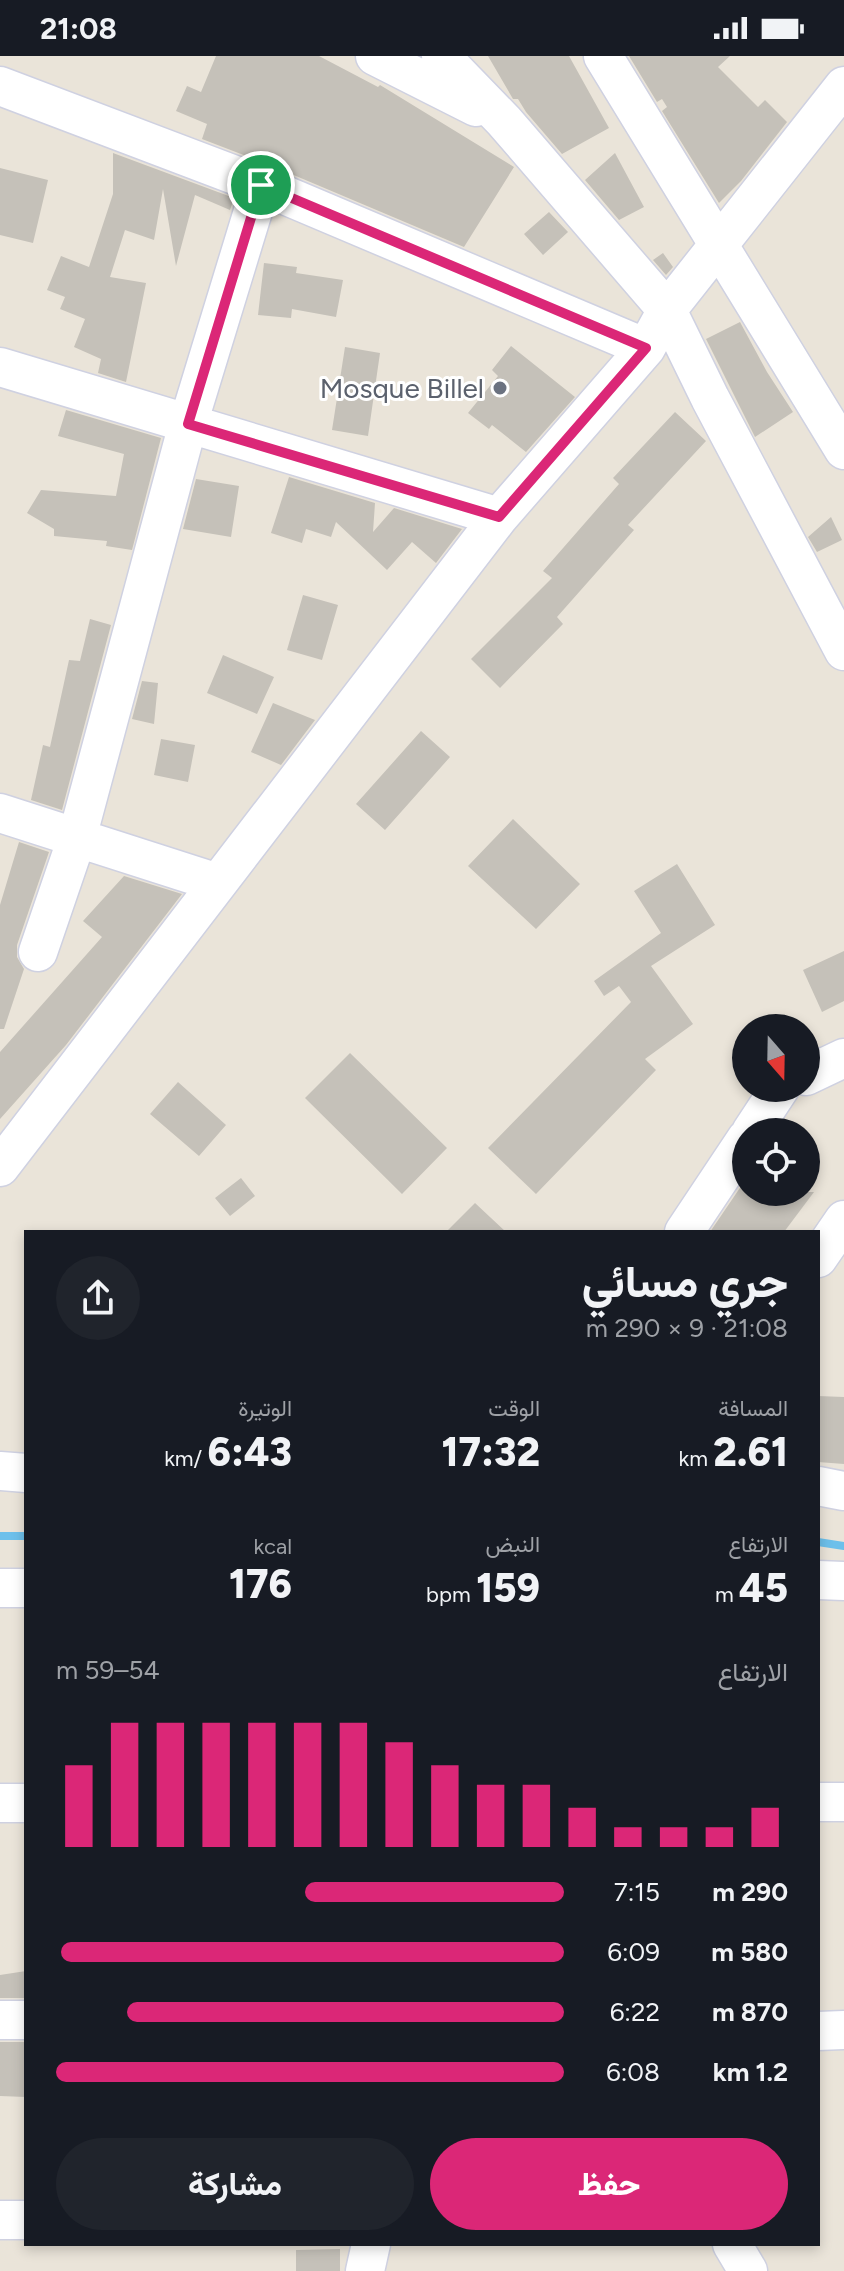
<!DOCTYPE html>
<html lang="ar">
<head>
<meta charset="utf-8">
<style>
  body { margin:0; font-family:Figtree,Vazirmatn,sans-serif; background:#20242c; color:#f1f3f6; direction:rtl; height:100vh; display:flex; flex-direction:column; font-size:30px; white-space:nowrap }
  * { box-sizing:border-box; margin:0 }
  p { font-size:26px; color:#9ea1a6 }
  .icon { flex:none; width:44px; height:44px; fill:none; stroke:currentColor; stroke-width:2; stroke-linecap:round; stroke-linejoin:round }
  .map { position:relative; flex:1; overflow:hidden; direction:ltr }
  .details { position:absolute; left:24px; top:1174px; width:796px; height:1016px; display:flex; flex-direction:column; background:#171b24; border-radius:0px; box-shadow:0 4px 12px #0003; direction:rtl }
  .details>* { flex:none }
  .needle { width:52px; rotate:160deg }
  .tools { position:absolute; left:732px; top:958px; display:grid; gap:16px }
  .tools a { display:grid; place-items:center; width:88px; height:88px; border-radius:50%; background:#171b24; box-shadow:0 4px 12px #0003; font-size:40px }
  .pin { position:absolute; display:grid; place-items:center; width:68px; height:68px; color:#fff; margin:-34px; border:4px solid #fff; border-radius:50%; box-shadow:0 2px 8px #0007 }
  .round { display:grid; place-items:center; flex:none; width:84px; height:84px; border-radius:42px; background:#20242c }
  .overview { display:flex; align-items:center; justify-content:space-between; height:136px; padding:0 32px }
  h1 { font-size:44px; font-weight:800; line-height:60px }
  .stats { display:grid; grid-template-columns:repeat(3,1fr); gap:12px; height:136px; padding:8px 32px }
  .stats div { display:grid; align-content:center }
  .stats b { font-size:40px; font-weight:800 }
  .stats small { font-size:22px; font-weight:400 }
  .stats p { font-size:22px }
  .chart { height:224px; padding:16px 32px }
  .chart p { display:flex; justify-content:space-between }
  .chart svg { width:100%; height:144px; margin-top:8px; stroke:#db2777; stroke-width:6 }
  .primary-button { display:flex; gap:16px; margin-top:auto; padding:16px 32px }
  .primary-button a { flex:1; height:92px; border-radius:48px; background:#db2777; color:#fff; font-size:32px; font-weight:800; line-height:92px; text-align:center }
  .primary-button a+a { background:#20242c; color:#f1f3f6 }
  ul { padding:0 32px; list-style:none; font-size:26px }
  li { display:grid; grid-template-columns:128px 96px 1fr; align-items:center; height:60px }
  li i { height:20px; border-radius:10px; background:#db2777 }
  .status { display:flex; justify-content:space-between; align-items:center; height:56px; padding:0 40px; background:#171b24; direction:ltr }
  .status svg { height:22px; fill:currentColor }
  .map>svg:first-child { display:block }
</style>
</head>
<body>
<div class="status"><b>21:08</b><svg viewBox="0 0 49 12"><path d="M0 12V9h3v3zM5 12V6h3v6zM10 12V3h3v9zM15 12V0h3v12zM26 1h20v11H26zM47 4h2v5h-2z"/></svg></div>
<div class="map">
<svg width="844" height="2215" viewBox="0 0 844 2215">
  <rect width="100%" height="100%" fill="#eae4d9"/>
  <g fill="none" stroke-linecap="round" stroke-linejoin="round">
    <path stroke="#6dc0eb" stroke-width="8" d="M0 1480H26
      M818 1486 844 1490"/>
  </g>
  <path fill="#c5c1b9" d="M216 0H319L378 31 380 29 514 111 464 191 270 109 202 83 207 68 176 55 187 30 201 36Z
    M488 0H569L609 72 562 98 526 56 518 43H513Z
    M629 0H730L718 11 758 51 765 44 787 66 741 125 719 147 662 55 667 51 662 43 657 46Z
    M113 97 234 142 230 154 195 139 176 210 163 133 154 184 125 174 110 221 146 227 126 326 98 317 101 303 74 291 85 263 60 253 65 241 47 234 61 200 89 211 113 138Z
    M615 97 644 151 619 164 585 124Z
    M0 112 48 124 33 187 0 179Z
    M549 156 568 176 543 199 524 178Z
    M663 197 673 211 666 219 653 204Z
    M264 207 297 211 296 217 343 224 336 261 292 253 291 262 258 259Z
    M740 266 767 316 793 356 755 381 706 283Z
    M511 290 575 341 526 396 492 369 489 373 468 357 498 320 492 314Z
    M345 291 380 297 368 380 332 374Z
    M66 354 161 382 132 494 106 490 107 485 54 480V473L27 457 41 434 116 440 124 398 58 380Z
    M675 356 706 385 628 469 634 474 557 561 563 568 500 632 471 603 552 522 543 515 619 428 613 422Z
    M289 421 375 447 373 476 394 452 462 473 436 507 412 486 387 514 336 466 331 481 306 473 302 487 271 477Z
    M196 423 239 430 231 481 183 473Z
    M831 461 842 484 817 496 808 481Z
    M303 539 338 549 322 604 287 594Z
    M90 563 111 569 62 754 31 744 43 689 50 691 69 604 80 605Z
    M223 599 274 621 257 658 207 637Z
    M142 625 158 627 154 668 132 663Z
    M273 647 315 664 281 709 251 696Z
    M421 675 450 701 385 774 356 748Z
    M161 683 195 689 188 726 154 719Z
    M513 763 580 828 536 873 468 810Z
    M19 786 49 796 17 889V901L24 913 4 973H0V849Z
    M677 808 715 869 651 910 693 968 645 1003 656 1014 536 1138 488 1092 631 946 619 930 604 940 594 925 661 877 634 835Z
    M124 820 182 838 66 989 0 1063V996L102 881 83 865Z
    M844 895V945L822 956 803 914Z
    M350 997 447 1092 402 1138 305 1042Z
    M178 1026 226 1069 199 1100 150 1058Z
    M241 1122 255 1140 230 1160 215 1142Z
    M746 1123V1136H814L784 1176H710Z
    M475 1147 506 1176H446Z
    M818 1340 844 1341V1408L818 1406Z
    M26 1915V1942H0V1919Z
    M0 1986H26V2041L0 2040Z
    M340 2193V2215H296V2194Z"/>
  <g fill="none" stroke-linecap="round" stroke-linejoin="round">
    <defs>
      <path id="minor" d="M375 0 476 51
        M441 0 504 65 667 254 710 342 844 595
        M603 0 844 394
        M0 30 261 129 646 292
        M0 311 499 461
        M0 757 218 827
        M38 896 77 782 188 368 261 129
        M806 1020 844 1002
        M751 1076 780 1032
        M0 1111 499 461 646 292 667 254 844 30
        M684 1176 746 1083
        M818 1202 844 1164
        M0 1415 26 1417
        M818 1430 844 1435
        M818 1524 844 1525
        M0 1532H26
        M818 1746H844
        M0 1747H26
        M0 1964H26
        M818 1975 844 1974
        M0 2164H26
        M732 2188 748 2215
        M365 2215 371 2188"/>
    </defs>
    <use href="#minor" stroke="#cfd1e1" stroke-width="41"/>
    <use href="#minor" stroke="#fff" stroke-width="38"/>
  </g>
  <g fill="none" stroke-linecap="round" stroke-linejoin="round">
    <defs>
      <path id="route" d="M261 129 646 292 499 461 188 368Z"/>
    </defs>
    <use href="#route" stroke="#fff" stroke-width="16"/>
    <use href="#route" stroke="#db2777" stroke-width="10"/>
  </g>
  <circle fill="#6b7280" stroke="#fff" stroke-width="3" cx="500" cy="332" r="8"/>
  <g text-anchor="middle" stroke-width="6" stroke-linejoin="round" paint-order="stroke">
    <g font-size="28" fill="#5b616d" stroke="#fff" text-anchor="end">
      <text x="484" y="342">Mosque Billel</text>
    </g>
  </g>
</svg>
<div class="tools">
<a><svg class="needle" viewBox="-14 -14 28 28"><path d="M0-13l5 13h-10z" fill="#e53935"/><path d="M0 13l5-13h-10z" fill="#9ea1a6"/></svg></a>
<a><svg class="icon" aria-label="locate" viewBox="0 0 24 24"><circle cx="12" cy="12" r="6"/><path d="M12 2v4M12 18v4M2 12h4M18 12h4"/></svg></a>
</div>
<div class="pin" style="left:261px;top:129px;background:#1e9e55"><svg class="icon" aria-label="arrive" viewBox="0 0 24 24"><path d="M6 21V4h12l-3 4 3 4H6"/></svg></div>
<section class="details">
<div class="overview"><div><h1>جري مسائي</h1><p>21:08 · 9 × 290 m</p></div><a class="round"><svg class="icon" aria-label="share" viewBox="0 0 24 24"><path d="M12 15V3M7 8l5-5 5 5M5 13v7h14v-7"/></svg></a></div>
<div class="stats">
<div><p>المسافة</p><b>2.61<small> km</small></b></div>
<div><p>الوقت</p><b>17:32</b></div>
<div><p>الوتيرة</p><b>6:43<small> /km</small></b></div>
</div>
<div class="stats">
<div><p>الارتفاع</p><b>45<small> m</small></b></div>
<div><p>النبض</p><b>159<small> bpm</small></b></div>
<div><p>kcal</p><b>176</b></div>
</div>
<div class="chart"><p><span>الارتفاع</span>54–59 m</p>
<svg viewBox="0 0 160 44" preserveAspectRatio="none"><path d="M5 44V19M15 44V6M25 44V6M35 44V6M45 44V6M55 44V6M65 44V6M75 44V12M85 44V19M95 44V25M105 44V25M115 44V32M125 44V38M135 44V38M145 44V38M155 44V32"/></svg>
</div>
<ul>
<li><b>290 m</b>7:15<i style="width:51%"></i></li>
<li><b>580 m</b>6:09<i style="width:99%"></i></li>
<li><b>870 m</b>6:22<i style="width:86%"></i></li>
<li><b>1.2 km</b>6:08<i style="width:100%"></i></li>
</ul>
<div class="primary-button"><a>حفظ</a><a>مشاركة</a></div>
</section>
</div>
</body>
</html>
